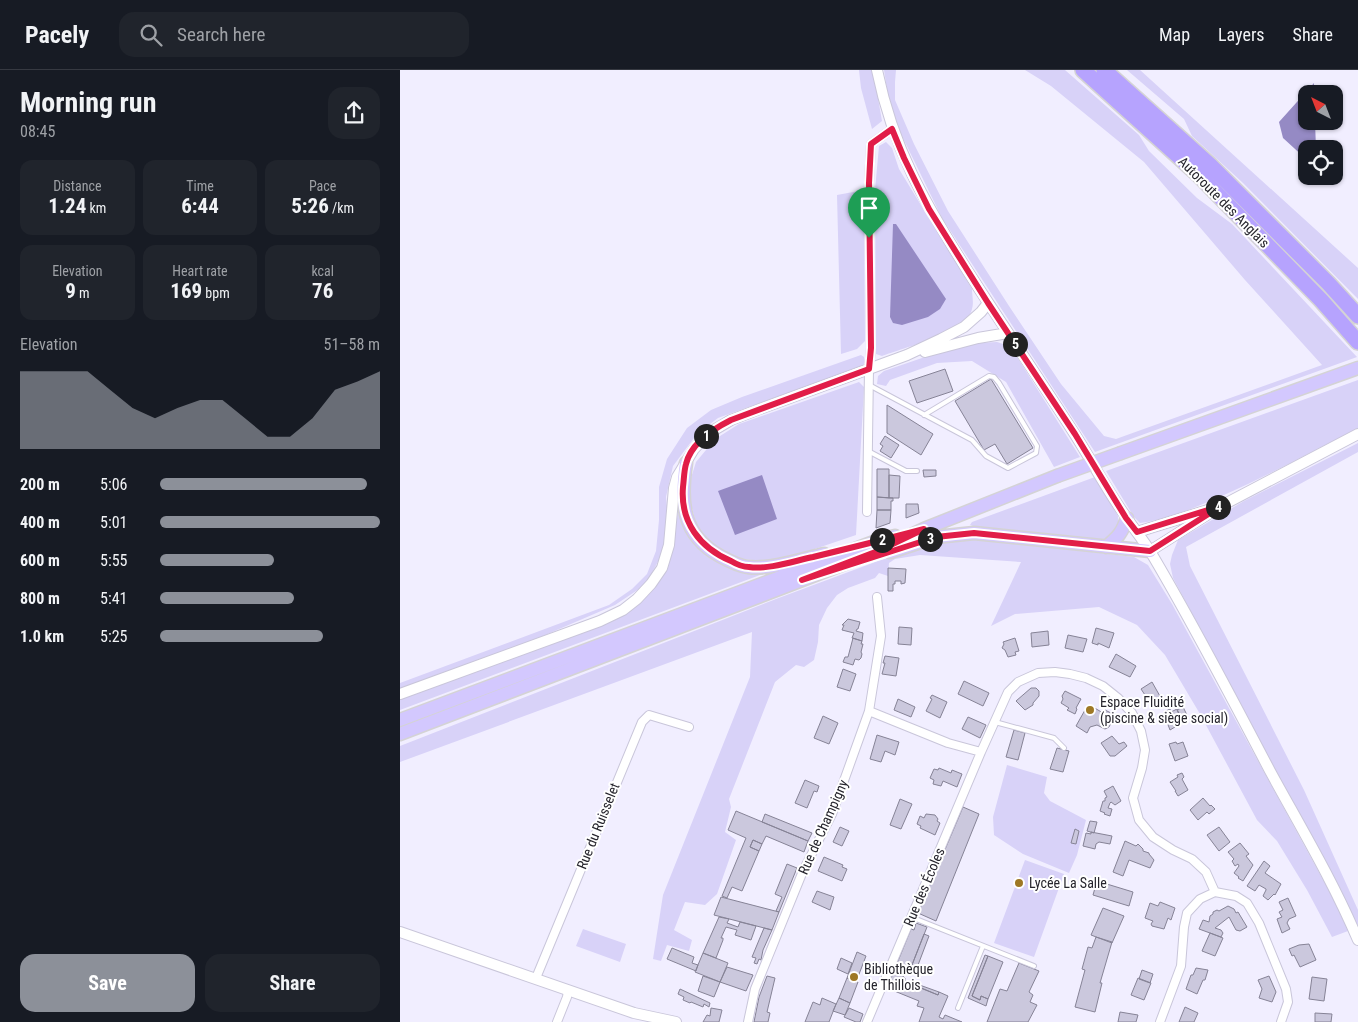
<!DOCTYPE html>
<html lang="en">
<head>
<meta charset="utf-8">
<style>
  body { margin:0; font-family:"Roboto Condensed",sans-serif; background:#20242c; color:#f1f3f6; height:100vh; display:flex; flex-direction:column; font-size:19px; white-space:nowrap }
  * { box-sizing:border-box; margin:0 }
  p { font-size:16px; color:#9ea1a6 }
  .icon { flex:none; width:28px; height:28px; fill:none; stroke:currentColor; stroke-width:2; stroke-linecap:round; stroke-linejoin:round }
  .map { position:relative; flex:1; overflow:hidden }
  .side { display:flex; flex-direction:column; background:#171b24; width:400px }
  .side>* { flex:none }
  .needle { width:32px; rotate:318deg }
  .buttons { position:absolute; left:898px; top:15px; display:grid; gap:10px }
  .buttons a { display:grid; place-items:center; width:45px; height:45px; border-radius:10px; background:#171b24; box-shadow:0 1px 4px #0004; font-size:25px }
  .pin { position:absolute; display:grid; place-items:center; width:42px; height:42px; color:#fff; margin:-51px -21px; border-radius:50% 50% 50% 0; rotate:-45deg; box-shadow:0 0 5px #0007 }
  .pin .icon { rotate:45deg }
  .km { position:absolute; width:25px; height:25px; margin:-12px; border-radius:50%; background:#222; color:#fff; font-size:14px; line-height:25px; text-align:center }
  .round { display:grid; place-items:center; flex:none; width:52px; height:52px; border-radius:15px; background:#20242c }
  .summary { display:flex; align-items:center; justify-content:space-between; height:85px; padding:0 20px }
  h1 { font-size:28px; font-weight:700; line-height:38px }
  .figures { display:grid; grid-template-columns:repeat(3,1fr); gap:8px; height:85px; padding:5px 20px }
  .figures div { display:grid; align-content:center; border-radius:12px; background:#20242c; text-align:center }
  .figures b { font-size:21px; font-weight:700 }
  .figures small { font-size:14px; font-weight:400 }
  .figures p { font-size:14px }
  .chart { height:140px; padding:10px 20px }
  .chart p { display:flex; justify-content:space-between }
  .chart svg { width:100%; height:90px; margin-top:5px; fill:#8c9099; opacity:.7 }
  .cta { display:flex; gap:10px; margin-top:auto; padding:10px 20px }
  .cta a { flex:1; height:58px; border-radius:15px; background:#8c9099; color:#fff; font-size:20px; font-weight:700; line-height:58px; text-align:center }
  .cta a+a { background:#20242c; color:#f1f3f6 }
  ul { padding:0 20px; list-style:none; font-size:16px }
  li { display:grid; grid-template-columns:80px 60px 1fr; align-items:center; height:38px }
  li i { height:12px; border-radius:6px; background:#8c9099 }
  header { display:flex; align-items:center; gap:30px; box-sizing:border-box; height:70px; padding:0 25px; background:#171b24; border-bottom:1px solid #363941 }
  header strong { font-size:24px }
  nav { display:flex; gap:28px; margin-inline-start:auto; font-size:18px }
  .search { width:350px; height:45px; background:#20242c; display:flex; align-items:center; gap:12px; box-sizing:border-box; padding:0 18px; border-radius:15px; color:#9ea1a6; font-size:19px }
  main { display:flex; flex:1; min-height:0 }
  .map>svg:first-child { display:block }
</style>
</head>
<body>
<header>
<strong>Pacely</strong>
<div class="search"><svg class="icon" aria-label="search" viewBox="0 0 24 24"><circle cx="10" cy="10" r="6"/><path d="M15 15l6 6"/></svg>Search here</div>
<nav><a>Map</a><a>Layers</a><a>Share</a></nav>
</header>
<main>
<section class="side">
<div class="summary"><div><h1>Morning run</h1><p>08:45</p></div><a class="round"><svg class="icon" aria-label="share" viewBox="0 0 24 24"><path d="M12 15V3M7 8l5-5 5 5M5 13v7h14v-7"/></svg></a></div>
<div class="figures">
<div><p>Distance</p><b>1.24<small> km</small></b></div>
<div><p>Time</p><b>6:44</b></div>
<div><p>Pace</p><b>5:26<small> /km</small></b></div>
</div>
<div class="figures">
<div><p>Elevation</p><b>9<small> m</small></b></div>
<div><p>Heart rate</p><b>169<small> bpm</small></b></div>
<div><p>kcal</p><b>76</b></div>
</div>
<div class="chart"><p><span>Elevation</span>51–58 m</p>
<svg viewBox="0 0 160 44" preserveAspectRatio="none"><path d="M0 44V6L10 6L20 6L30 6L40 15L50 24L60 29L70 24L80 20L90 20L100 29L110 38L120 38L130 29L140 15L150 11L160 6V44z"/></svg>
</div>
<ul>
<li><b>200 m</b>5:06<i style="width:94%"></i></li>
<li><b>400 m</b>5:01<i style="width:100%"></i></li>
<li><b>600 m</b>5:55<i style="width:52%"></i></li>
<li><b>800 m</b>5:41<i style="width:61%"></i></li>
<li><b>1.0 km</b>5:25<i style="width:74%"></i></li>
</ul>
<div class="cta"><a>Save</a><a>Share</a></div>
</section>
<div class="map">
<svg width="958" height="952" viewBox="0 0 958 952">
  <rect width="100%" height="100%" fill="#f1eeff"/>
  <path fill="#d8d2f8" d="M459 0H473L482 51 472 59 461 18Z
    M484 0H496L495 12V30L514 74 548 141 609 236 661 314 704 366 716 369 727 365 922 295 845 210 744 92 651 16 625 0H665L739 65 749 81 797 128 832 154 957 287 695 382 542 148 500 62 488 26Z
    M727 0H740L958 198V229L843 113 792 66 784 49Z
    M486 72 492 78 499 99 572 219C572 225 574 233 572 239 567 262 503 278 482 286L476 284 475 120 479 76Z
    M464 120 465 271 457 279 441 284 437 125Z
    M597 272 609 276 614 282 680 387 654 397 606 312 572 291 537 293 490 310 486 316 477 314 478 306 484 301 522 288 578 273Z
    M461 285 464 287 465 293 460 297 318 348 297 364 273 396 266 427 268 447 262 484 246 514 236 521 215 535 136 569 0 619V613L209 535 232 519 247 504 256 481 259 450V417L267 389 287 358 311 340 342 327Z
    M958 310V358C913 381 869 405 824 425 796 437 770 449 740 453L734 447 706 401Z
    M459 312 464 317 456 465 400 484 372 492 342 489 317 479 297 457 289 427 291 408 296 392 311 374 320 366 339 354Z
    M958 373V382L786 477 790 496 904 720 958 840V855L773 508 770 494 772 485 778 470 844 431Z
    M695 407 718 446 719 457 706 470 681 471 582 459 570 455 572 452Z
    M278 443 294 471 344 502 360 505 0 640V628L204 554 241 532 262 507 270 489Z
    M584 469 734 487 748 495 772 534 933 828 948 861 932 867 907 820 877 771 857 750 800 644 765 585 737 555 699 537 615 544 591 556 621 492 520 485 495 489 489 493 488 506 479 503 475 508 448 518 437 525 427 538 419 555 418 572 414 590 404 597 396 595 375 612 329 729 331 737 325 762 336 770 317 824 305 835 285 832 274 860 292 870 289 881 267 875 261 891 253 889 263 825 350 607 352 562 0 692V676L376 529 478 491 538 473Z
    M607 695 647 707 644 723 650 731 686 750 677 785 669 803 623 784 594 765 593 747Z
    M625 790 664 804 634 887 594 873Z
    M183 859 226 874 220 892 176 876Z"/>
  <path fill="#958ac4" d="M914 13V24H906V51H915L916 79H906V89L883 68 879 52Z
    M493 154H496L546 229 540 239 528 247 502 255 493 253 490 247Z
    M362 405 377 449 335 465 318 421Z"/>
  <path fill="#cbc8dd" stroke="#868396" d="M545 299 553 321 517 333 509 311Z
    M591 309 633 378 607 394 595 374 584 380 555 331Z
    M487 335 533 364 521 385 487 363Z
    M485 366 499 375 491 388 480 381 483 376 480 374Z
    M477 399H489V428L477 427Z
    M523 400H536V406L524 407Z
    M489 405 500 406 499 428H489Z
    M477 427 493 428V431H491V440H477Z
    M506 434H518L519 443 506 448Z
    M477 440H491L490 453 476 458Z
    M488 498 506 499 505 513 501 514V511H495V514H493V521H488Z
    M448 549 460 552 458 559H457L456 561 463 563 462 571 452 568 454 563 442 560 444 555H442Z
    M499 557 512 558 511 575 498 574Z
    M696 558 714 563 709 578 698 573V575L692 573Z
    M648 561 649 575 632 577 631 563Z
    M668 565 687 569 683 582 665 578Z
    M453 568 462 571 461 574H463L461 582 462 584 461 588 459 590 455 589 453 595 443 592 445 587H448Z
    M615 568 619 581 615 582 616 585 608 587 605 580 602 578 604 574 603 572Z
    M716 584 736 596 730 607 709 597Z
    M485 586 499 588 496 606 482 604 485 593H483Z
    M443 599 456 604 450 621 437 617Z
    M564 611 589 623 583 636 558 624Z
    M752 612 761 628 751 634 741 619Z
    M631 618H636L639 621V626L633 633V635L625 640 616 631Z
    M665 621 681 629 676 638 677 639 675 644 667 640 669 638 661 633 663 629 662 626Z
    M532 625 547 632 540 648 526 641 532 629 530 628Z
    M498 629 515 637 511 647 494 640Z
    M693 637 703 643 705 640 713 644 710 648 713 649 709 657 705 659 697 655 690 657 687 663 676 656 685 640 690 643Z
    M783 637 788 647 782 651 777 640Z
    M770 639 771 642 777 639 783 652 775 656V657L770 660 767 652 769 650 764 642Z
    M423 646 438 653 429 674 414 668Z
    M568 647 586 655 580 668 562 659Z
    M614 660 625 663 618 690 606 687Z
    M477 665 499 672 495 685 485 681 481 692 470 689Z
    M712 666 719 674 724 672 727 676 715 686H710L701 673Z
    M776 672 777 674 783 672 788 686 775 691 769 674Z
    M657 678 669 681 663 702 650 699Z
    M539 698 551 703 552 700 562 704 557 717 543 711 541 716 533 714 534 710 530 708 534 699 538 700Z
    M782 703 784 707 782 709 788 720 778 726 775 721H776L770 712 778 707 777 705Z
    M405 710 419 716 417 722 414 721 407 738 395 733Z
    M713 716 721 731 715 735 711 732 710 733 708 738 712 739 710 746 704 744 705 743 700 741 703 731H705V728L707 727 704 721Z
    M803 728 810 736 811 735 815 739 809 744 807 742 798 750 790 740Z
    M500 729 512 734 501 759 490 755Z
    M563 737 579 744 536 851 518 843Z
    M336 741 408 771 404 782 366 766 362 774 353 770 350 777 359 781 342 821 332 817 327 828 322 826 346 768 328 760Z
    M365 744 412 763 408 771 362 752Z
    M526 744 535 745 538 749 537 751 540 753 535 765 520 758 521 756 517 754 520 746 524 748Z
    M690 751 697 752 694 763 687 761Z
    M440 757 449 761 442 776 433 772Z
    M819 757 830 772 819 781 807 765Z
    M675 759 679 761 676 774 671 773Z
    M691 762 712 766 710 774 699 772 696 774 695 779 683 776 686 763 691 764Z
    M353 770 362 774 359 781 350 777Z
    M725 771 736 776 738 774 743 779V781L749 783V784L754 790 750 798 729 790 723 806 713 802Z
    M840 773 849 784 846 786 853 795 843 811 838 808 839 807 834 803 839 796 838 794 835 796 832 791 834 789 828 782Z
    M424 787 443 795 442 797 447 799 442 811 418 801Z
    M864 791 870 796 865 803 881 814 875 825 874 824 868 830 863 826 866 820V819L859 815 855 821 847 816Z
    M387 794 397 798 379 842 376 841 382 827 375 824Z
    M697 811 733 822 729 836 693 825Z
    M417 821 434 827 430 840 412 832Z
    M321 827 379 842 372 860 314 845Z
    M888 828 896 846 889 849 887 853 890 859 882 863 877 849 882 847 879 842 883 840 879 832Z
    M760 832 775 838 771 850 768 848 764 859 752 856 751 854 753 851 745 848 750 833 758 836Z
    M828 836 834 839 836 843 838 842 847 857 840 861 836 860 829 847 815 858 821 860 823 863 821 867 799 859 803 850 809 852 810 846 813 844V842L817 840 819 841Z
    M703 838 724 846 712 873 691 865Z
    M319 847 329 849 327 853 338 857 340 852 356 856 351 870 335 865 337 860 326 857 321 868H323V870L316 888 303 883Z
    M516 853 527 857 510 900H506L503 907 505 908V911L538 925 539 922 548 926 539 947 543 949 545 945 562 952H519L524 938 517 936 519 931 487 918 511 859 514 860Z
    M364 858 372 860 363 880 361 890 359 889 357 894 354 893 356 888 352 887Z
    M810 863 823 868 815 886 802 881Z
    M524 864 529 866 515 903 510 900Z
    M696 867 712 872 700 913H702L695 942 675 937 685 900 682 899 688 877 692 878Z
    M909 874 916 890 900 897 894 885 892 886 889 879 899 875Z
    M272 878 294 887 292 893 298 895 296 901 267 889Z
    M457 882 466 886 456 912 447 908Z
    M303 883 328 893 320 912 295 902Z
    M585 885 588 886 572 926 580 930 581 926 588 929 586 936 568 928Z
    M588 886 603 892 588 929 581 926 580 930 572 926Z
    M441 888 452 893 448 904 437 899Z
    M619 893 639 901 629 922 633 925 630 932 637 935 628 952H587L600 919 607 921Z
    M327 897 353 905 346 921 320 912Z
    M796 898 808 900 805 910H803L797 924 786 919 791 905H793Z
    M742 900 753 904 750 913 739 909Z
    M303 906 320 912 314 927 298 921Z
    M367 906 375 908 367 942 370 943 368 952H354L359 927Z
    M869 906 876 922 872 932 859 928 862 919 858 910Z
    M912 907 927 909 924 931 909 929Z
    M447 908 458 912 450 933 439 928Z
    M738 908 751 913 744 930 731 925Z
    M514 913 539 922 538 925 513 915Z
    M280 919 310 933 309 937 304 934 303 937 291 932 290 933 283 930 284 927 278 924Z
    M422 928 436 934 429 952H405L413 932 420 935Z
    M439 928 450 933 445 945 433 941Z
    M785 937 798 943 794 952H779Z
    M311 938 322 940 319 952H303L307 945 310 946Z
    M449 938 463 944 460 952H456L444 947Z
    M720 942 738 945 736 952H718Z
    M915 943 932 944 931 952H915Z"/>
  <g fill="none" stroke-linecap="round" stroke-linejoin="round">
    <defs>
      <path id="service" d="M469 315 572 370 586 386 608 398 636 383 637 376 599 313 594 307 589 306 524 345
        M468 381 506 401H517
        M595 652 654 668 664 678
        M511 847 634 896
        M558 938 583 876"/>
      <path id="minor" d="M467 442 469 299 471 278 469 113 471 74 492 59
        M469 641 548 673 581 682
        M136 908 242 652 249 645 289 657
        M157 952 167 927 168 920
        M348 952 355 919 403 801 432 744 469 641 481 566 477 527
        M467 952 581 682 608 622 618 612 638 603 655 602 670 604 686 608 703 616 718 628 732 643 741 661 745 680 742 698 733 728 739 750 753 767 773 780 792 789 806 802 815 822
        M760 952 781 896 784 857 787 843 800 829 815 822 836 826 847 833 859 853 886 919 888 932 881 952"/>
      <path id="tertiary" d="M477 0C493 79 525 133 567 200 602 255 639 308 674 363 692 391 707 421 727 448 734 459 743 470 750 481 793 553 831 627 870 701 900 756 933 811 958 870
        M525 282 578 268 608 263
        M737 462 808 440
        M750 481 821 436 958 364
        M0 624 200 551 223 540 237 529 251 514 262 498 269 475 274 418 277 407 294 379 309 363 331 350 357 340 507 285 541 269 564 257 581 242 588 233
        M0 862 234 943 276 952"/>
      <path id="primary" d="M721 383 958 298
        M286 393C280 432 282 465 320 486 329 491 339 496 348 497 369 500 403 489 424 484
        M706 477C718 467 722 463 727 448
        M490 482 536 467 574 463 750 481
        M0 650 479 470 495 466
        M0 664 478 481 524 459 657 406"/>
      <path id="motorway" d="M683 0 798 104 921 230 958 272
        M704 0 810 95 928 213 958 246"/>
    </defs>
    <use href="#service" stroke="#c9c6da" stroke-width="6"/>
    <use href="#minor" stroke="#c9c6da" stroke-width="10"/>
    <use href="#tertiary" stroke="#c9c6da" stroke-width="12"/>
    <use href="#primary" stroke="#d4d3d5" stroke-width="15"/>
    <use href="#motorway" stroke="#d4d3d5" stroke-width="18"/>
    <use href="#service" stroke="#fff" stroke-width="4"/>
    <use href="#minor" stroke="#fff" stroke-width="8"/>
    <use href="#tertiary" stroke="#fff" stroke-width="10"/>
    <use href="#primary" stroke="#d3c8fe" stroke-width="12"/>
    <use href="#motorway" stroke="#b6a3fe" stroke-width="15"/>
    <defs>
      <path id="primary-bridge" d="M657 406 721 383"/>
    </defs>
    <use href="#primary-bridge" stroke="#d4d3d5" stroke-width="15" stroke-linecap="butt"/>
    <use href="#primary-bridge" stroke="#d3c8fe" stroke-width="12"/>
  </g>
  <g fill="none" stroke-linecap="round" stroke-linejoin="round">
    <defs>
      <path id="route" d="M492 59 504 88 529 139 588 233 675 364 726 448 737 462 821 436 750 481 574 463 536 467 402 510 478 481 524 459C487 469 450 478 413 487 394 491 368 500 349 497 343 497 336 494 331 491 300 478 280 452 283 417 284 409 284 401 286 394 291 373 313 359 331 350L469 299 471 278 469 113 471 74Z"/>
    </defs>
    <use href="#route" stroke="#fff" stroke-width="10"/>
    <use href="#route" stroke="#e11d48" stroke-width="6"/>
  </g>
  <g fill="#9e7825" stroke="#fff" stroke-width="2">
    <circle cx="690" cy="640" r="5"/>
    <circle cx="619" cy="813" r="5"/>
    <circle cx="454" cy="907" r="5"/>
  </g>
  <g text-anchor="middle" stroke-width="4" stroke-linejoin="round" paint-order="stroke">
    <g font-size="14" fill="#26252d" stroke="#fff">
      <text transform="translate(824 132) rotate(45)" y="5">Autoroute des Anglais</text>
      <text transform="translate(198 756) rotate(-68)" y="5">Rue du Ruisselet</text>
      <text transform="translate(423 757) rotate(-66)" y="5">Rue de Champigny</text>
      <text transform="translate(524 817) rotate(-67)" y="5">Rue des Écoles</text>
    </g>
    <g font-size="14" fill="#26252d" stroke="#fff" text-anchor="start">
      <text x="700" y="637">Espace Fluidité<tspan x="700" dy="16">(piscine &amp; siège social)</tspan></text>
      <text x="629" y="818">Lycée La Salle</text>
      <text x="464" y="904">Bibliothèque<tspan x="464" dy="16">de Thillois</tspan></text>
    </g>
  </g>
</svg>
<div class="buttons">
<a><svg class="needle" viewBox="-14 -14 28 28"><path d="M0-13l5 13h-10z" fill="#e53935"/><path d="M0 13l5-13h-10z" fill="#9ea1a6"/></svg></a>
<a><svg class="icon" aria-label="locate" viewBox="0 0 24 24"><circle cx="12" cy="12" r="6"/><path d="M12 2v4M12 18v4M2 12h4M18 12h4"/></svg></a>
</div>
<div class="pin" style="left:469px;top:168px;background:#1e9e55"><svg class="icon" aria-label="arrive" viewBox="0 0 24 24"><path d="M6 21V4h12l-3 4 3 4H6"/></svg></div>
<b class="km" style="left:306px;top:366px">1</b>
<b class="km" style="left:482px;top:470px">2</b>
<b class="km" style="left:530px;top:469px">3</b>
<b class="km" style="left:818px;top:437px">4</b>
<b class="km" style="left:615px;top:274px">5</b>
</div>
</main>
</body>
</html>
